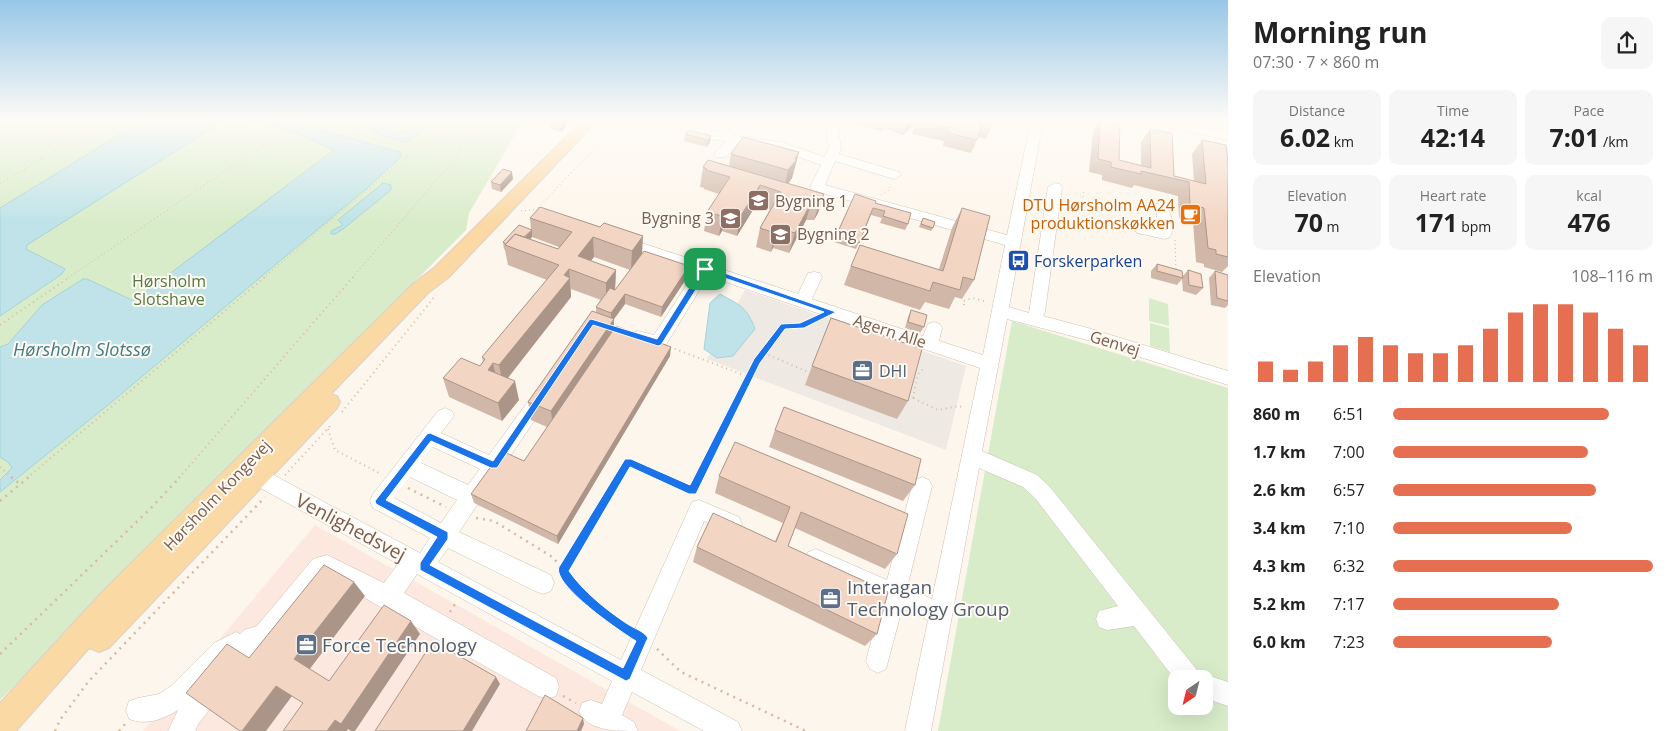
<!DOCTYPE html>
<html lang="en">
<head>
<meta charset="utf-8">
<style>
  body { margin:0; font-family:"Open Sans",sans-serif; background:#f6f6f6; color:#222; height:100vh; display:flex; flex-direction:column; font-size:19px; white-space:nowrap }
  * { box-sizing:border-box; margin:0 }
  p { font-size:16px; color:#767676 }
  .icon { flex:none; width:28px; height:28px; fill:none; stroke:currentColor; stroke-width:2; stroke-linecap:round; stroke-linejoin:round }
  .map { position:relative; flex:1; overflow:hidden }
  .panel { display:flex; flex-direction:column; background:#fff; width:450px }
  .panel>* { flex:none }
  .needle { width:32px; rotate:215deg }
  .fabs { position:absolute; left:1168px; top:670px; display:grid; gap:10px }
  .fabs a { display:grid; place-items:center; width:45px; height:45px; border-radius:10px; background:#fff; box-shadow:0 5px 20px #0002; font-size:25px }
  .pin { position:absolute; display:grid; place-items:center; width:42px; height:42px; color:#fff; margin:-21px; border-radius:10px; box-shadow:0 2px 8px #0006 }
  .round { display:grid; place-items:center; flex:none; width:52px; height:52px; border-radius:10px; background:#f6f6f6 }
  .overview { display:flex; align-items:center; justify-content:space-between; height:85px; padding:0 25px }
  h1 { font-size:28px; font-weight:700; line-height:38px }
  .stats { display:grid; grid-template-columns:repeat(3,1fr); gap:8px; height:85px; padding:5px 25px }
  .stats div { display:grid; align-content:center; border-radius:10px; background:#f6f6f6; text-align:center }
  .stats b { font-size:25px; font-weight:700 }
  .stats small { font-size:14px; font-weight:400 }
  .stats p { font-size:14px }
  .chart { height:140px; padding:10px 25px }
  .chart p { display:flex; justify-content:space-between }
  .chart svg { width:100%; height:90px; margin-top:5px; stroke:#e76f51; stroke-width:6 }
  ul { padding:0 25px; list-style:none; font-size:16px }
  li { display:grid; grid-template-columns:80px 60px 1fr; align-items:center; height:38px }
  li i { height:12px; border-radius:6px; background:#e76f51 }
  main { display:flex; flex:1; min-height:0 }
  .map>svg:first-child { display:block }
</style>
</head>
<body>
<main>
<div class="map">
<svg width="1228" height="731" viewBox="0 0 1228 731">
  <rect width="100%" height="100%" fill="#fdf6ec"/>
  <path fill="#fde8e0" d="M315 525 680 731H143Z"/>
  <path fill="#efe9e4" d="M745 290 966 366 946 450 707 359Z"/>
  <path fill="#d8ecc9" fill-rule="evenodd" d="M0 121H523L469 213 466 230 0 700Z
    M1149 298 1168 304 1169 326 1149 321Z
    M1012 321 1228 388V731H938ZM1176 679H1204V706H1176Z
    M1150 323 1169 328 1170 352 1150 346Z"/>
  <path fill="#bfe3e8" stroke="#a5d3da" d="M142 121H223L27 245 26 249 65 269 62 274 0 316V208Z
    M253 121H287L400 152 402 156 367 188 108 405 0 492V480L12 468 8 462 0 457V347L8 344 42 305 83 279H87L132 300 136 299 334 150 292 131Z
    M379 121H390L386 127C397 136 410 134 420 124V121H432L430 125 406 143 373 132 374 127Z
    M383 183 391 185V190L343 229 335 234H331V231L343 225 338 220Z
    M720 294C740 305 747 307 755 329L733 356 717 358 704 349 710 303Z"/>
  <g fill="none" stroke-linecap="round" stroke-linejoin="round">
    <defs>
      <path id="minor" d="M825 121H837L841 148 839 154 899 172 901 175 894 179 835 161 825 185 1007 235 1031 121H1043L1009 307 1029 313 1048 187 1055 183 1060 184 1062 187 1045 312 1043 316 1088 328 1228 371V385L1087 340 1007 319 982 451 1037 475 1049 486 1201 675 1204 674 1228 682V706L1204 698V679H1176V681L1134 626 1107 630 1099 627 1096 619 1099 611 1118 606 1035 498 1023 487 979 468 931 731H905L928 620 902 609 886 669 878 673 870 669 866 661 882 600 808 566 805 559 808 552 816 549 887 580 912 486 915 480 922 477 929 480 932 486 907 588 932 599 980 368 708 276 664 348 658 349 632 341 630 337 632 333 638 331 654 335 695 272 615 244 613 241 615 238 620 236 798 294 808 273 814 272 820 273 822 277 812 299 923 336 928 324 934 322 940 324 942 328 939 341 983 355 1005 245 812 190 810 187 821 165 780 150 737 144 726 157H716L714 154 726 141 705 139 695 130 701 123C712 121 727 121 730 134L736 136 781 142 824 157 829 148ZM709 130H715L717 132Z
        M844 121H856V122L850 126 846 125Z
        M1152 121H1174L1228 132V140L1158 125Z
        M1161 203 1166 204C1171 213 1175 228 1170 237L1165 239 1137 233 1135 230 1137 227 1142 225 1157 228V214L1154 207 1156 204Z
        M543 387 549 389 552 394 549 399 459 532 551 575 554 583 551 591 543 594 535 591 448 548 438 562 621 660 692 502 699 500 739 517 742 524 739 531 732 534 704 521 641 670 738 722 742 731H704L632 692 622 715 634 722 638 731C616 731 588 731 579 712L582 703 591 700 602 704 612 681 417 574 404 593 556 678 559 687 556 696 547 699 538 696 326 576 271 644 258 648 199 723 195 731H168L178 710C164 719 146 726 129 719L126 710 129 701 138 698 159 694 171 686 214 643 236 632 240 634 244 630 257 626 313 559 327 555 384 583 398 564 255 485 239 482 236 476 239 470C248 467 255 467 264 470L420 553 430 538 373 508 370 501 373 494 438 411 445 408 452 411 454 416 441 433 489 455 537 389ZM433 447 480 469 468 485 421 463ZM410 477 457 500 441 523 394 498Z"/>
      <path id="major" d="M582 121H597L449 277 428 293 331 394 337 396 340 402 337 408 109 648 99 652 89 648 16 731H0V703L102 592 414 283 435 267Z"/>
    </defs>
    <use href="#minor" stroke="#d1beb0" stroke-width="1"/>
    <use href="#major" stroke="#dad1cd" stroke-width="2"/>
    <path stroke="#d9b8a5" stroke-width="1" stroke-dasharray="1 3" stroke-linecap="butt" d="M314 121 401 147 406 152V158
      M859 126 906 138 909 135
      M41 158 69 121
      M0 184 106 121
      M881 195 889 190 891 185
      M1083 197 1084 189
      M538 208 620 121
      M521 211 541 209
      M1175 240 1176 270
      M68 278 298 121
      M263 278 449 121
      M352 278 455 159 470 121"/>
    <path stroke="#d9b8a5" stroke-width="2" stroke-dasharray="1 4" stroke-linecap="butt" d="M964 305 963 301 973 298 987 302
      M0 325 70 277
      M670 347 749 377
      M764 353 810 373
      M909 396 938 410 959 406 965 408
      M913 398 918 374 923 369
      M342 412 436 295
      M328 429 335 450 381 474
      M0 467 13 478
      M285 475 331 425
      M27 478 265 277
      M179 478 353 277
      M618 478 628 461 664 478
      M699 478 757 361 783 326H801L815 319"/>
    <path stroke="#d9b8a5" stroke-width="2.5" stroke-dasharray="2 5" stroke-linecap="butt" d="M11 477 20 484
      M661 477 692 491 699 477
      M408 488 446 507
      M0 501 29 477
      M476 518 494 521 554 558 574 588 628 630
      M563 571 619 477
      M450 612 457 601
      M657 649 681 672 806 731
      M0 654 151 508 180 477
      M563 696 576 703
      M55 731 60 720 88 682 265 497
      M119 731 126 723"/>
    <use href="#minor" fill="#fff" fill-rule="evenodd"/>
    <use href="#major" fill="#fbd9a5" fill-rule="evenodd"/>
  </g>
  <path fill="#d1b7a8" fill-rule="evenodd" d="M551 121H566L567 126 561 132 550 129V122Z
    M856 121H993L992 126 985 139 978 137 971 153 943 146 944 141 912 134 914 128 911 127 903 135 884 128 882 131 855 125Z
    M1099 121H1114L1119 160 1141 166V142L1150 129 1174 176 1194 181 1192 154 1202 140 1228 163V266L1222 272 1204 267V264L1196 262 1193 222 1179 218 1178 196 1134 185 1132 188 1102 180V175L1089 172 1093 131Z
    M685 134 711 136 710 142 707 147 684 141Z
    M799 152 792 178 788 183 824 194 818 213 814 220H806L789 253 773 248 771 252 756 247 760 228 770 209 756 205 737 236 722 231 719 236 704 231 707 212 719 194 704 189V188L700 187 703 167 729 166 731 154Z
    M513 179 501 192 492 189 491 182Z
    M875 203 908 224 905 230 880 223 882 218 871 215 856 249 834 242 836 236Z
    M540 207 642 254 688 276 661 317 625 304 614 319V329L670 356 558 544 474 503 471 494 524 461 547 427 531 420 528 402 596 312V307L601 300 571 289V297L508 378 519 400 502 421 449 397 443 378 480 366 483 362 482 357 547 280 508 265 505 250 504 249 503 242 531 230 530 218ZM532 237 559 247 558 249 530 239ZM594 257 630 270 615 290 616 270 591 261Z
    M962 208 974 280 962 299 955 297 949 309 925 302 920 310 844 285 851 266 939 269 952 228Z
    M923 218 933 228 931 231 919 227Z
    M1157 264 1183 276 1188 270 1203 288 1196 295 1183 291 1182 279 1177 285 1151 278V271Z
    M1215 271 1228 275V305L1225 308 1211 305 1209 278Z
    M911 310 924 327 920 333 905 328 908 317Z
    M812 366 908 401 897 419 805 385Z
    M775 430 915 485 903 501 769 447Z
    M719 476 897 554 885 569 795 528 788 546 877 634 865 646 693 562 697 547 775 541 783 523 715 493Z"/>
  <path fill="#aa9588" d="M565 121H566L567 126 561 132V125Z
    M886 121H887L882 131Z
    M909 121H914L911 127 903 135 908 122Z
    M711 136 710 142 707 147 708 140Z
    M799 152 792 178 784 190 788 170Z
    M512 172 513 179 501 192 500 185Z
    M760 185 756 205 737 236 740 217Z
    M824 194 818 213 814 220 820 201Z
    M812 201 806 220 789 253 795 233Z
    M725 212 722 231 719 236 722 216Z
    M778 228 773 248 771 252 775 233Z
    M532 230V237L519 251 516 247Z
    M643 236 642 256 631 270 632 251Z
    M593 237 594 257 580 273 578 256Z
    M689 266 688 276 661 317 662 307Z
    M569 269 571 297 503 384 499 365Z
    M616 270 615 289 606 302V283Z
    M625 294V304L614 319V338L553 429 551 411 611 323V313Z
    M671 347 670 356 558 544 557 536Z
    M493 363 497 381 488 370Z
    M515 381 519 400 502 421 498 403Z
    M354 582 365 596 309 670 294 659Z
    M411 621 420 634 355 731H351L348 729 347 731H327L335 720Z
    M496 677 500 684 472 731H463Z
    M276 686 292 696 266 731H242Z
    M583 718 584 724 581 731H577Z"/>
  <path fill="#f3d5c3" stroke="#aa9588" d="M551 121H565L561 125 550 122Z
    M917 121H993L992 126 980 123 979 126 981 127 977 140 948 133 950 128Z
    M1100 121H1114L1120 122 1119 160 1151 168 1150 129 1172 133 1174 176 1206 184 1202 140 1226 145 1228 163V257L1216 254V250L1208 248 1204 208 1190 205 1189 182 1141 171V174L1111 167V162L1098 159Z
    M688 130 711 136 708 140 685 134Z
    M743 137 799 152 795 159H797L788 170 731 154Z
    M708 160 824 194 820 201H812L795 233 778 228 775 233 760 228 781 192 760 185 740 217 725 212 722 216 707 212 730 177 706 170 707 169 703 167Z
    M503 169 512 172 500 185 491 182Z
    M855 194 876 201 875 203 911 213 908 224 883 216 885 211 873 208 859 243 836 236Z
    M540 207 600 227 604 223 643 236 632 251 593 237 578 256 616 270 606 283 569 269 564 275 570 278 499 365 493 363 488 370 515 381 498 403 443 378 461 358 480 366 485 359 482 357 559 265 505 245 515 234 558 249 572 232 530 218Z
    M962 208 990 216 974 280 963 277 960 290 933 282 930 291 851 266 860 245 943 271Z
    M923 218 935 222 933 228 921 224Z
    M519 225 532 230 524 237 515 234 506 244 503 242Z
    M644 251 689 266 662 307 625 294 611 313 596 307 610 288 615 290Z
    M1157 264 1182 271 1183 278 1157 271Z
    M1188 270 1201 274 1203 288 1189 285Z
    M1215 271 1228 275V301L1217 298Z
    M911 310 927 315 924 327 908 322Z
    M592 311 614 319 551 411 528 402Z
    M831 318 922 349 908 401 812 366Z
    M616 326 671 347 557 536 471 494 502 451 524 461Z
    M784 407 921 459 915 485 775 430Z
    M735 442 908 514 897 554 801 512 788 546 888 592 877 634 697 547 713 513 776 542 790 507 719 476Z
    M324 565 354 582 294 659 329 681 384 605 411 621 341 724 335 720 327 731H283L303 703 276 686 242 731H240L186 693 227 644 249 658Z
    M433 641 496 677 463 731H375Z
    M545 695 583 718 577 731H526Z"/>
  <linearGradient id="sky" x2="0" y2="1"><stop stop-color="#97c7e8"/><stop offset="0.54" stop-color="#fefbf6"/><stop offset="1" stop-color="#fefbf6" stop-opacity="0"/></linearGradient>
  <rect width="1228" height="223" fill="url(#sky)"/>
  <path fill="#1a73e8" stroke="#fff" fill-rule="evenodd" d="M702 267H707L836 312 804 328 785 329 760 363 696 494H689L630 467 569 571C583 591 605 609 626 623 633 628 644 631 648 638L646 642 630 679 626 681 420 570V563L437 537 376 504 375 501 427 434 430 433 493 461 589 320 591 319 657 339ZM707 272 824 312 800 323 781 324 754 359 690 485 631 459H625L559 567C552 585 621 632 636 641L623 668 430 565 448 539V532L386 500 431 441 491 468H497L593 325 658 346 661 345Z"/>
  <defs>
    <symbol id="university-square" viewBox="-11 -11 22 22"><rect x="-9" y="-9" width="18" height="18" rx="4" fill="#8d6e63" stroke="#fffaf3"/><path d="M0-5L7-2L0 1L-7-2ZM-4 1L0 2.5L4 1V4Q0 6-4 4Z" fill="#fff"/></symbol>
    <symbol id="cafe-square" viewBox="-11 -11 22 22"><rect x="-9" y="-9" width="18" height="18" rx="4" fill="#e8710a" stroke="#fffaf3"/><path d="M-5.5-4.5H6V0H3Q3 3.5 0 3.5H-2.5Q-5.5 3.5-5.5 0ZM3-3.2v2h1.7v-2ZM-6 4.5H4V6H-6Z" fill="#fff"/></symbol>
    <symbol id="bus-square" viewBox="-11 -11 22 22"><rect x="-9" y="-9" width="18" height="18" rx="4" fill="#1a4fb4" stroke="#fffaf3"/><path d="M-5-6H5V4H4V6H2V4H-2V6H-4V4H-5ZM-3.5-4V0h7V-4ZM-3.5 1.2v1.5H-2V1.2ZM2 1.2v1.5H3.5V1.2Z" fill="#fff"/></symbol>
    <symbol id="office-square" viewBox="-11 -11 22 22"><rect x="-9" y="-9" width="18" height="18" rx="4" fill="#5c6f8a" stroke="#fffaf3"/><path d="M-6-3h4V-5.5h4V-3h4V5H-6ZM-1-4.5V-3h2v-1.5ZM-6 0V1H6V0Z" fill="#fff"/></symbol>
  </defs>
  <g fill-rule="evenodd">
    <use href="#university-square" x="746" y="188" width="25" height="25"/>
    <use href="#cafe-square" x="1178" y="202" width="25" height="25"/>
    <use href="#university-square" x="718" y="206" width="25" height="25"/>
    <use href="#university-square" x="768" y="222" width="25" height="25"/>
    <use href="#bus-square" x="1006" y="248" width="25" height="25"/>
    <use href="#office-square" x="850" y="358" width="25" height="25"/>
    <use href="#office-square" x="818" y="586" width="25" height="25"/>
    <use href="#office-square" x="294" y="632" width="25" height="25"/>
  </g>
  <g text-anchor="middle" stroke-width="4" stroke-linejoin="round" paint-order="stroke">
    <g font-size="16" fill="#785e54" stroke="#fffaf3" text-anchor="start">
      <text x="775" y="207">Bygning 1</text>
      <text x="714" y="224" text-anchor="end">Bygning 3</text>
      <text x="797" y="240">Bygning 2</text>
    </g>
    <g font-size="16" fill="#c56008" stroke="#fffaf3" text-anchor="end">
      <text x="1175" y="211">DTU Hørsholm AA24<tspan x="1175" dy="18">produktionskøkken</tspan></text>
    </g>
    <g font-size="16" fill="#164399" stroke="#fffaf3" text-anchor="start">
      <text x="1034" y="267">Forskerparken</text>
    </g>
    <g font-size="16" fill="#537a41" stroke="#fffaf3">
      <text x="169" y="287">Hørsholm<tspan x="169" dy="18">Slotshave</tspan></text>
    </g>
    <g font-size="16" fill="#7a5c4d" stroke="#fffaf3">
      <text transform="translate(890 331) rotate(18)" y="6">Agern Alle</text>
      <text transform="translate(1115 343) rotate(17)" y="6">Genvej</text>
      <text transform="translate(217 495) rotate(-46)" y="6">Hørsholm Kongevej</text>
    </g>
    <g font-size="16" fill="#4e5e75" stroke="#fffaf3" text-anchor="start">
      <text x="879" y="377">DHI</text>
    </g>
    <g font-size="18" font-style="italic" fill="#437c86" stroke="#fffaf3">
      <text x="82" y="356">Hørsholm Slotssø</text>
    </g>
    <g font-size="19" fill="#7a5c4d" stroke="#fffaf3">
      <text transform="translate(351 527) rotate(28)" y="7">Venlighedsvej</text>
    </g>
    <g font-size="19" fill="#4e5e75" stroke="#fffaf3" text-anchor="start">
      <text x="847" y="594">Interagan<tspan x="847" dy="22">Technology Group</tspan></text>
      <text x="322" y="652">Force Technology</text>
    </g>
  </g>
</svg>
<div class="fabs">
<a><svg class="needle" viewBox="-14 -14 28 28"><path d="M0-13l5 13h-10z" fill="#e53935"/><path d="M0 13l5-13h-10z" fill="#767676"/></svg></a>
</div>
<div class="pin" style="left:705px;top:269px;background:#1e9e55"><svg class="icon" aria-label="arrive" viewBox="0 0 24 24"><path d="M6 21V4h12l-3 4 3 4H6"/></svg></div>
</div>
<section class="panel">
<div class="overview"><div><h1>Morning run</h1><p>07:30 · 7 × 860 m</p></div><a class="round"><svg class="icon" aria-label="share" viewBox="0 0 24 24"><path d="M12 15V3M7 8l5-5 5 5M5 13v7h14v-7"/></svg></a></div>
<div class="stats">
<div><p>Distance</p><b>6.02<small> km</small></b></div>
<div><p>Time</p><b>42:14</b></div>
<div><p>Pace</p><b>7:01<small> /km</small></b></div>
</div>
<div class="stats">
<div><p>Elevation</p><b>70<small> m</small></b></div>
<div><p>Heart rate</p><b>171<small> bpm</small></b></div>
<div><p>kcal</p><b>476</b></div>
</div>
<div class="chart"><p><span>Elevation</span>108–116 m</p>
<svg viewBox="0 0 160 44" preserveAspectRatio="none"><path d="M5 44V34M15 44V38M25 44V34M35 44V26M45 44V22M55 44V26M65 44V30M75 44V30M85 44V26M95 44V18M105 44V10M115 44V6M125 44V6M135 44V10M145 44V18M155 44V26"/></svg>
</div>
<ul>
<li><b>860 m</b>6:51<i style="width:83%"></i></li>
<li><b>1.7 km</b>7:00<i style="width:75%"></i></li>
<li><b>2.6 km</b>6:57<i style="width:78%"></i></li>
<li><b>3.4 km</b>7:10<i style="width:69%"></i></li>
<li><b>4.3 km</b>6:32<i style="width:100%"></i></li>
<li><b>5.2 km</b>7:17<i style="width:64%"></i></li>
<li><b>6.0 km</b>7:23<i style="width:61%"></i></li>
</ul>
</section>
</main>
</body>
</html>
